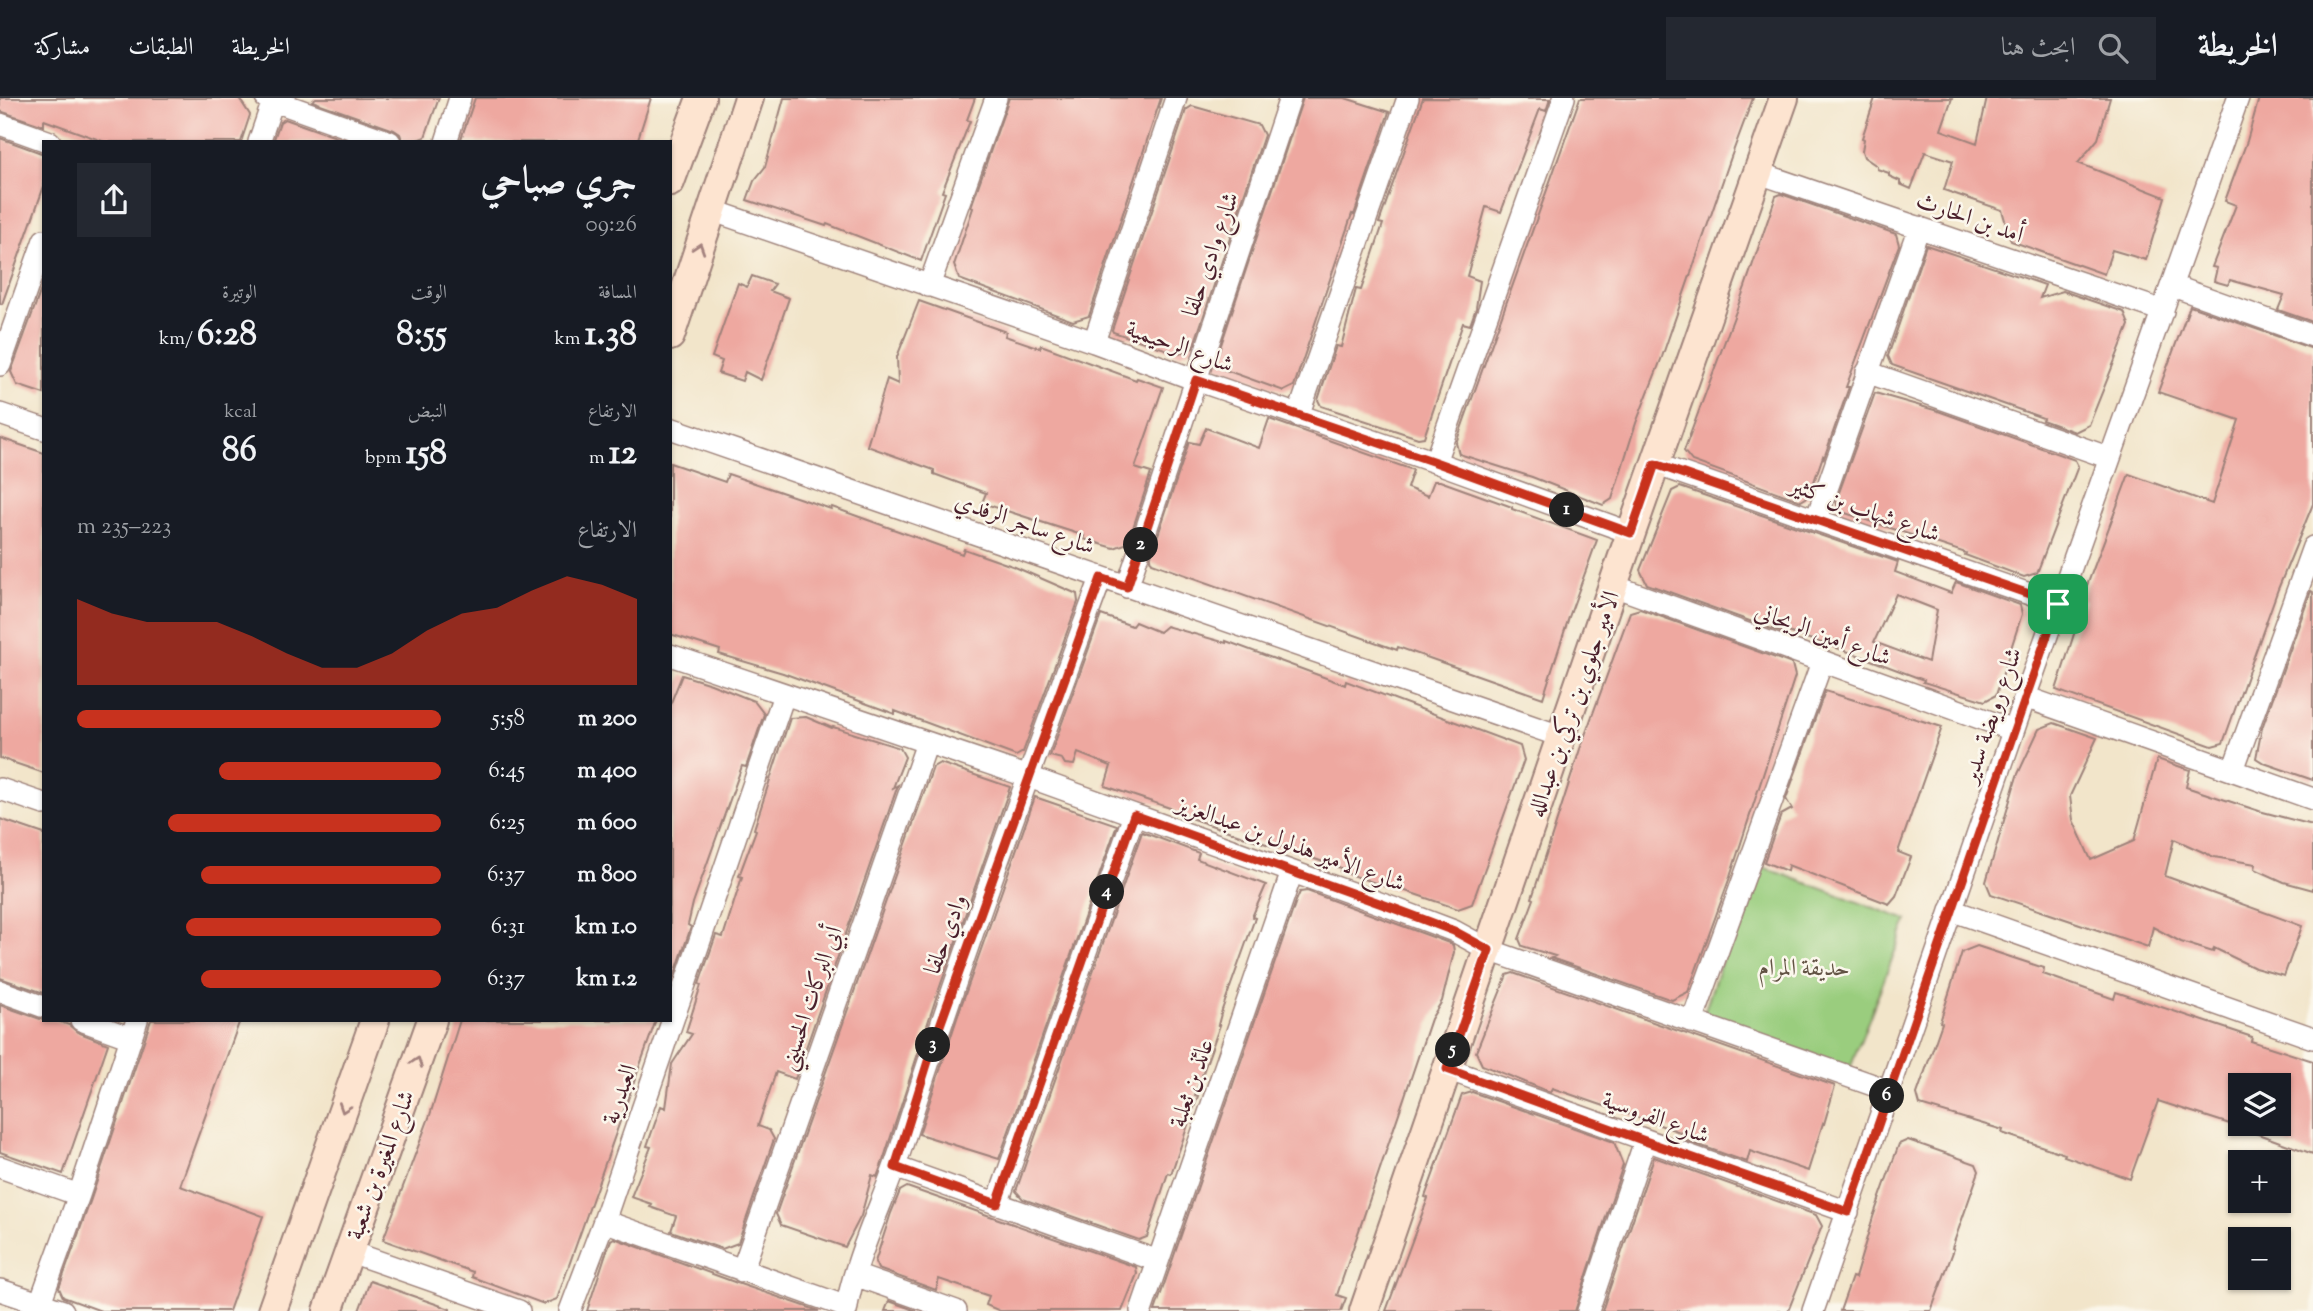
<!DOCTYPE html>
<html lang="ar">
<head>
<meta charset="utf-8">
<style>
  body { margin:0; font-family:"Sorts Mill Goudy",Amiri,serif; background:#242831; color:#f1f3f6; direction:rtl; height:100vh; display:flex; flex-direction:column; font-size:26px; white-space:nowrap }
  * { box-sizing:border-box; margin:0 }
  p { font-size:23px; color:#9ea1a6 }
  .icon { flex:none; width:38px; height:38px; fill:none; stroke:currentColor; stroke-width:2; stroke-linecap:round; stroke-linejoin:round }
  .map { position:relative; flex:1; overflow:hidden; direction:ltr }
  .panel { position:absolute; left:42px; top:42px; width:630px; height:882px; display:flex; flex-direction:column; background:#171b24; border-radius:0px; box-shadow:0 2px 5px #0004; direction:rtl }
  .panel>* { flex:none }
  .controls { position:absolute; left:2228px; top:975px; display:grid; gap:14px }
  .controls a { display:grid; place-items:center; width:63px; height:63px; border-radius:0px; background:#171b24; box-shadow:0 2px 5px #0004; font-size:35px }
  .pin { position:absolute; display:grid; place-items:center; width:60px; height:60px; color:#fff; margin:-30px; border-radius:14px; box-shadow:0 4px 10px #0006 }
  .km { position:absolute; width:35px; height:35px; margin:-18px; border-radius:50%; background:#222; color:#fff; font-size:19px; line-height:35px; text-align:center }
  .round { display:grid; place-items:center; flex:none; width:74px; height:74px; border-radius:0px; background:#242831 }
  .summary { display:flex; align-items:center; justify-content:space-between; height:119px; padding:0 35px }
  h1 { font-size:38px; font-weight:800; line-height:52px }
  .figures { display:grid; grid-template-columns:repeat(3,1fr); gap:10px; height:119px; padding:7px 35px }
  .figures div { display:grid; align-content:center }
  .figures b { font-size:35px; font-weight:800 }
  .figures small { font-size:19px; font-weight:400 }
  .figures p { font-size:19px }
  .chart { height:196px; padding:14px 35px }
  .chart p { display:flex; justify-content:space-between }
  .chart svg { width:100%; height:126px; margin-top:7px; fill:#c8321e; opacity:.7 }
  ul { padding:0 35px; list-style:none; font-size:23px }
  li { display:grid; grid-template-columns:112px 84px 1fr; align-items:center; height:52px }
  li i { height:18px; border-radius:9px; background:#c8321e }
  header { display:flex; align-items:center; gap:42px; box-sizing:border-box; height:98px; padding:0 35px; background:#171b24; border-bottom:2px solid #363941 }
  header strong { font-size:33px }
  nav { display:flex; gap:38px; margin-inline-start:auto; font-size:24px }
  .search { width:490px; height:63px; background:#242831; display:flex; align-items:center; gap:18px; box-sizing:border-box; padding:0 24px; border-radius:0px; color:#9ea1a6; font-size:26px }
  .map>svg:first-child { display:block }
</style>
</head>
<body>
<header>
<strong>الخريطة</strong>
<div class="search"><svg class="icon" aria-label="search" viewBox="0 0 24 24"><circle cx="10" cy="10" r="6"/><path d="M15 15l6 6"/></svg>ابحث هنا</div>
<nav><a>الخريطة</a><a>الطبقات</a><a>مشاركة</a></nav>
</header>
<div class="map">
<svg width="2313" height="1213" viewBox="0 0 2313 1213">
  <rect width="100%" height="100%" fill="#fbf7ec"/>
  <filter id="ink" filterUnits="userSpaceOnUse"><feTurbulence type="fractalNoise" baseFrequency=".0143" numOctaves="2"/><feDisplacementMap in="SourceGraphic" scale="14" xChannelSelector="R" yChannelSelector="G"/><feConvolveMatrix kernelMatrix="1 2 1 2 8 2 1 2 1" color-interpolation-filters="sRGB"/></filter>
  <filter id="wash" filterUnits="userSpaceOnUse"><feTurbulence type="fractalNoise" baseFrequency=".00686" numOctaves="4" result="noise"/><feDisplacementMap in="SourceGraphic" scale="28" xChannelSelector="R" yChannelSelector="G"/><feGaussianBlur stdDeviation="1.57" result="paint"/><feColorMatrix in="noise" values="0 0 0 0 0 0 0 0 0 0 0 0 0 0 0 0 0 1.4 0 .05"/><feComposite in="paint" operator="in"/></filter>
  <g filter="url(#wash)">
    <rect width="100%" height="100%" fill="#f2e5ca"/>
    <path fill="#9acd7e" stroke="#727654" stroke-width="2" d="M1755 766 1907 822 1850 970 1702 920Z"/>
    <g id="blocks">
      <path fill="#eea8a0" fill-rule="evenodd" d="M0 0H239L250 17 241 44H105L44 22V28L0 13Z
        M316 0H439L425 39 412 44H403L400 36 394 32 312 3Z
        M475 0H651L637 44H460Z
        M784 0H975L967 22 970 23 942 94 945 95 921 163 827 126 826 128 747 102 754 83 765 69Z
        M1009 0H1161L1089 218 1073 223 959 181 954 167 973 110 971 109Z
        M1303 0H1345L1389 14 1354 117 1352 116 1294 288 1284 293 1214 268Z
        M1423 0 1550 1 1546 13 1540 11 1501 114 1486 109 1467 178 1480 183 1476 210 1470 227 1463 225 1424 339 1418 340 1321 308 1318 302 1336 248 1341 249 1356 191 1361 192 1383 126 1379 125Z
        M1580 0H1753L1731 59 1662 259 1636 325 1612 401 1603 407 1532 379 1459 356 1456 345Z
        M1875 0H1952L1941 32 1977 45 1987 0H2110L2098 41 2078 65 2165 99 2146 162 2112 152 2104 176 2011 143 2002 112 1944 92 1953 63 1925 54 1911 91 1900 86V83L1889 78V75L1877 71V68L1864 59 1862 53 1864 41 1862 40Z
        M2259 0H2313V224L2278 212 2284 197 2230 182 2228 187 2214 183 2217 170 2212 169 2236 107 2225 103 2247 43Z
        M1192 8 1259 27 1264 37 1193 250 1180 256 1113 234 1112 232 1186 12Z
        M285 21 350 44H273L280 24Z
        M0 40 44 56V88L2 206H0Z
        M1781 96 1896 136 1899 147 1846 289H1849L1824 360 1823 358 1809 398 1801 403 1692 363 1684 353 1745 189 1776 98Z
        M1926 147 2045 187 2040 200 2063 193 2124 214 2129 227 2089 327 2075 334 2042 322 2043 320 1892 267 1888 258Z
        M752 178 775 186 770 193 789 200 761 282 745 274 742 283 718 275 722 263 712 259 738 185 747 189Z
        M42 189 44 190V296L17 287 11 274Z
        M919 203 1006 234 1005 238 1040 250 1041 247 1136 282 1137 280 1163 289 1135 370 1151 375 1128 445 1114 450 1084 441 1085 438 982 405 986 395 934 376V372L867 348 887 281 898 286 897 259Z
        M2190 208 2313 251V406L2278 491 2223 645 2212 648 2056 592 2085 502 2082 501 2129 376 2212 406 2239 322 2158 294Z
        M1875 295 1938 313 2075 362 2078 368 2037 475 2024 479 1965 457 1966 455 1839 413 1836 403Z
        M1269 321 1413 372 1407 390 1428 398 1434 383H1440L1512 409V411L1597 442 1569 519 1543 600 1398 549 1397 552 1152 465 1150 461 1189 344 1199 346 1206 330 1259 350Z
        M0 340 44 355V675L0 660Z
        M670 365 725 384 728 376 831 411 832 409 962 456 964 451 1015 469 1077 496 1078 504 1023 654 1016 658 895 613V616L783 575 719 556 720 552 670 536Z
        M1680 389 1898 464 1895 474 1951 495 1956 484 2020 507 2022 516 1996 597 1985 603 1923 584 1924 582 1855 556 1782 532 1783 535 1647 486 1640 472 1672 393ZM1896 496 1937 512 1928 564 1874 544Z
        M2311 493 2313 494V682L2264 665 2256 660 2262 630Z
        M1640 511 1792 566 1795 578 1730 779 1688 894 1672 902 1551 860 1555 858 1522 848 1519 841 1534 801 1532 800 1580 651 1630 514Z
        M1101 517 1132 528 1135 524 1159 534 1166 528 1226 545V543L1345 587 1346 583 1520 648 1524 662 1472 806 1458 811 1397 790 1396 792 1340 773 1341 770 1300 756 1301 755 1280 748 1278 750 1193 721 1170 710 1105 688 1111 668 1078 655 1074 667 1065 666 1062 661 1050 658Z
        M682 577 711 586 754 603 764 616 746 669 742 668 693 805 688 827 691 829 674 879 670 878V607Z
        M1825 593 1942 629 1898 754 1911 759 1896 798 1889 806 1788 767 1787 773 1764 764 1781 717 1792 711 1786 701Z
        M806 619 832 630 833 629 900 650 905 659 893 690 898 687 795 981 776 974 758 1028 769 1032 774 1041 738 1145 722 1151 671 1133 676 1118 650 1109 652 1106 631 1099 651 1049 647 1048 661 1008 666 1010 672 966 692 936 686 934 701 887 699 886 716 837 723 839 742 779 739 778 756 732 754 731 790 620Z
        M2054 625 2097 640 2070 698 2073 722 2091 762 2134 743 2157 661 2190 672 2186 689 2259 713 2313 727V792L2284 784 2255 771 2256 766 2214 759 2174 741 2165 778 2302 828 2284 878 2255 870 2214 850 2213 854 2181 844 2153 829 2148 849 1991 796 1986 784 2017 678 2039 631Z
        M940 665 1010 689 936 900 883 1063 877 1079 872 1077 861 1118 845 1149 781 1127 776 1116 933 669Z
        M1035 699 1117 727 999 1061 919 1036 961 908Z
        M0 721 44 736V895L0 880Z
        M1142 734 1199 755 1197 761 1266 787 1252 819 1255 820 1222 912 1218 927H1220L1195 997 1198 998 1171 1076 1168 1075 1147 1139 1139 1142 1023 1101 1016 1093Z
        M1307 793 1449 845 1453 847 1454 854 1442 903 1431 921 1337 1197 1346 1200 1341 1213H1155L1296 803 1300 794Z
        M1977 848 2044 870 2043 876 2114 901 2116 894 2252 939 2251 943 2313 963V1056L2236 1028 2158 1003 2130 1081 2064 1058 2065 1056 2002 1035 2003 1032 1920 1007 1917 996 1942 925 1940 924 1962 854ZM2240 987H2278V1026H2240Z
        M1513 875 1835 988 1824 1026 1823 1025 1808 1073 1750 1053 1747 1064 1679 1040 1680 1034 1552 990 1550 994 1482 967 1476 954 1507 877Z
        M0 907 40 921 55 922 69 927 77 934 108 946 63 1076 0 1054Z
        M151 922H240L180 1088 263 1118 229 1213H101L63 1199 59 1190 91 1101Z
        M460 922H656L557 1201 544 1206 472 1179 473 1174 383 1142 430 1017Z
        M1472 994 1614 1044 1623 1067 1575 1213H1386L1428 1100 1425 1099 1462 997Z
        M1908 1042 1976 1066 1979 1073 1952 1150 1954 1151 1931 1213H1840L1852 1179 1855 1180 1873 1119 1899 1046Z
        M1654 1059 1816 1117 1822 1128 1788 1213H1602Z
        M907 1089 1136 1169 1137 1176 1122 1213H1000L986 1207 989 1198 939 1181 936 1192 878 1171 875 1164 891 1115 900 1093Z
        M614 1140 737 1185 819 1213H587L605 1158 611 1142Z
        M370 1183 450 1211V1213H359Z
        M889 1203 917 1213H885Z"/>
    </g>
  </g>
  <g filter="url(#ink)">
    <use href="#blocks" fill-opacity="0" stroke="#9e827a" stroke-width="2"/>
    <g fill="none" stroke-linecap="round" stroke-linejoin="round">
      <defs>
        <path id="street" d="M266 0 390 44
          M0 26 50 44
          M259 44 273 3
          M446 44 460 0
          M1759 75 2163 213
          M711 112 1094 244 1196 282 1435 364 1631 435
          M929 188 996 0
          M2173 188 2313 238
          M1094 244 1176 0
          M0 267 44 142
          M1867 274 2110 360
          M0 316 44 331
          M1298 318 1408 0
          M670 330 1560 638
          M1435 364 1564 0
          M1655 366 2058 506
          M1816 422 1919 129
          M1614 488 2013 632
          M1127 489 1290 0
          M670 557 1029 679 1393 810 1454 833 1489 852 1890 993
          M2025 599 2313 701
          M2233 672 2313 449
          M0 691 44 706
          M1951 812 2313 940
          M0 893 44 909
          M81 922 131 940
          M1692 924 1822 564
          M1447 971 1848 1114
          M0 1069 79 1097
          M895 1069 1158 1163
          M997 1106 1134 717
          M604 1123 847 1209
          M348 1153 519 1213
          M742 1173 927 645
          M855 1177 956 1213
          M0 1192 63 1213
          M37 1213 79 1097 137 922
          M570 1213 604 1123 784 597
          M846 1213C855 1158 885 1101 902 1047 962 856 1032 668 1101 480
          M1141 1213 1292 774
          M1588 1213 1645 1043
          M1813 1213 2025 599 2238 0"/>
        <path id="secondary" d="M670 84 701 0
          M670 238 749 0
          M272 1213 375 922
          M328 1213 432 922
          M1364 1213 1631 435 1784 0"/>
      </defs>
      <use href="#street" stroke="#9e827a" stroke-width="24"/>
      <use href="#secondary" stroke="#9e827a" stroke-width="32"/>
      <use href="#street" stroke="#fff" stroke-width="21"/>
      <use href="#secondary" stroke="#fde4d0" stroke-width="28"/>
    </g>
    <defs><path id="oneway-chevron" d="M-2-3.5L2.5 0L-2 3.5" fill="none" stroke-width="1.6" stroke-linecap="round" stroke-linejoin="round" transform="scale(1.75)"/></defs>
    <g stroke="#a4827e">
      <use href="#oneway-chevron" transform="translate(699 150) rotate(-72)"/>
      <use href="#oneway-chevron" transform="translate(417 964) rotate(-70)"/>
      <use href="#oneway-chevron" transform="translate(344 1010) rotate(109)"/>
    </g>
  </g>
  <g fill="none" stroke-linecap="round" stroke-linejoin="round" filter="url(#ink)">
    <defs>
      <path id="route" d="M1196 282 1435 364 1631 435 1655 366 2058 506 1848 1114 1645 1043 1447 971 1489 852 1454 833 1393 810 1134 717 997 1106 895 1069 934 944 1101 480 1127 489Z"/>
    </defs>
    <use href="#route" stroke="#fff" stroke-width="14"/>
    <use href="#route" stroke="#c8321e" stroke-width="9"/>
  </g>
  <g text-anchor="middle" stroke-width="5" stroke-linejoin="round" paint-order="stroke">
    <g font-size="24" fill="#4a1f2b" stroke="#fbf7ec">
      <text transform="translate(1970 119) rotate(19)" y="8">أمد بن الحارث</text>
      <text transform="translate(1210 156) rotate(-71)" y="8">شارع وادي حلفا</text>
      <text transform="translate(1180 248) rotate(20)" y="8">شارع الرحيمية</text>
      <text transform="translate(1865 411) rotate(19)" y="8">شارع شهاب بن كثير</text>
      <text transform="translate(1025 425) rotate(19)" y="8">شارع ساجر الرفدي</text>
      <text transform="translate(1823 536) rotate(20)" y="8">شارع أمين الريحاني</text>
      <text transform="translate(1573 606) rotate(-71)" y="8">الأمير جلوي بن تركي بن عبدالله</text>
      <text transform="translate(1991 617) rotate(-71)" y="8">شارع رويضة سدير</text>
      <text transform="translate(1291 745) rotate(20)" y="8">شارع الأمير هذلول بن عبدالعزيز</text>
      <text transform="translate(945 836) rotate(-70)" y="8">وادي حلفا</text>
      <text transform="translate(810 900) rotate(-71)" y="8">أبي البركات الحسيني</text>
      <text transform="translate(1191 985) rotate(-71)" y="8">عائذ بن ثعلبة</text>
      <text transform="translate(619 996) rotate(-71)" y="8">العبدرية</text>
      <text transform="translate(1656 1019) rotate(20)" y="8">شارع الفروسية</text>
      <text transform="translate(380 1067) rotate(-70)" y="8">شارع المغيرة بن شعبة</text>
    </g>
    <g font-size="24" fill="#625344" stroke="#fbf7ec">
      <text x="1804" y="877">حديقة المرام</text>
    </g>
  </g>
</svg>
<div class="controls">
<a><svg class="icon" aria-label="layers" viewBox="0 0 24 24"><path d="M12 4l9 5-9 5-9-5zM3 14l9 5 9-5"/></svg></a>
<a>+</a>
<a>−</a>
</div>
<div class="pin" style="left:2058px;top:506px;background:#1e9e55"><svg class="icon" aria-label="arrive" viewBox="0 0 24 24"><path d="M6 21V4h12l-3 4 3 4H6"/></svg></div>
<b class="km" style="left:1567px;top:412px">1</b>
<b class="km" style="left:1141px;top:447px">2</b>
<b class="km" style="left:933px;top:947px">3</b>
<b class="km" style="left:1107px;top:794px">4</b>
<b class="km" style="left:1453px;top:952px">5</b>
<b class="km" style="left:1887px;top:998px">6</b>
<section class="panel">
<div class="summary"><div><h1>جري صباحي</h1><p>09:26</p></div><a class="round"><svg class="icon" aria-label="share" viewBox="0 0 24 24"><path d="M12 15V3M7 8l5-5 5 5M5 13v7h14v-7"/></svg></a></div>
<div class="figures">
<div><p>المسافة</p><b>1.38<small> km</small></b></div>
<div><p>الوقت</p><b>8:55</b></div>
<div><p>الوتيرة</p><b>6:28<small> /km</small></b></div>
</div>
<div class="figures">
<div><p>الارتفاع</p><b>12<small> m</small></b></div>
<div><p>النبض</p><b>158<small> bpm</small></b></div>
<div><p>kcal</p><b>86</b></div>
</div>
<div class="chart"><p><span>الارتفاع</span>223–235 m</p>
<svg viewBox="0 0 160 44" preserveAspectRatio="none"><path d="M0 44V14L10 19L20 22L30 22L40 22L50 27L60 33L70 38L80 38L90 33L100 25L110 19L120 17L130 11L140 6L150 9L160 14V44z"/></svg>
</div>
<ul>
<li><b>200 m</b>5:58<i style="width:100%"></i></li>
<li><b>400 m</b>6:45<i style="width:61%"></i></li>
<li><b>600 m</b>6:25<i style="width:75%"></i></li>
<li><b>800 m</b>6:37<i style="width:66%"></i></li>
<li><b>1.0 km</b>6:31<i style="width:70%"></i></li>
<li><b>1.2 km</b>6:37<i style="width:66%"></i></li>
</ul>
</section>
</div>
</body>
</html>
